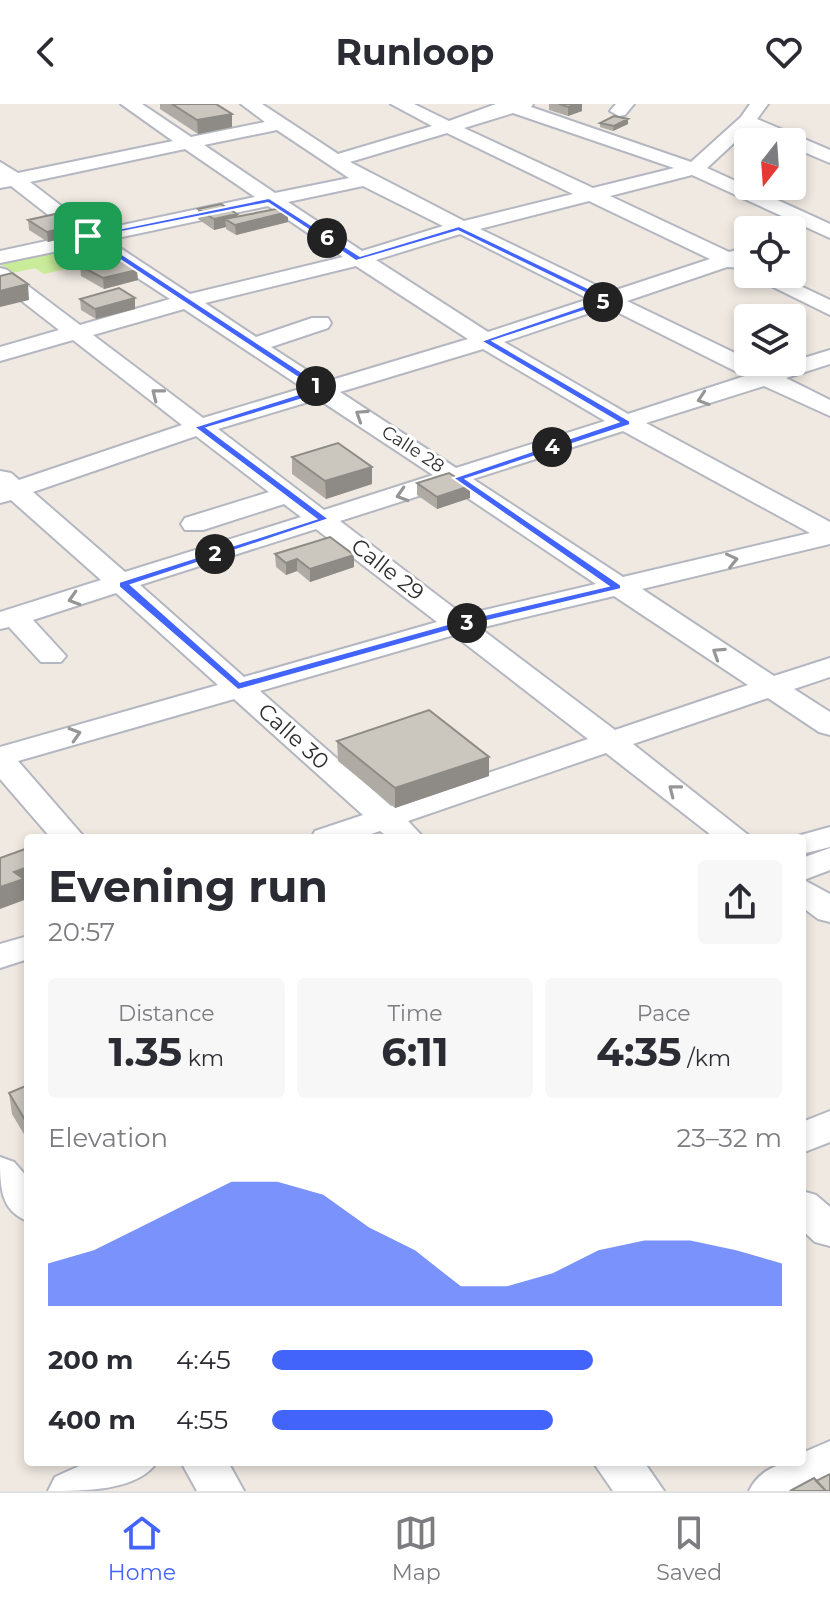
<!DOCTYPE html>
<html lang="en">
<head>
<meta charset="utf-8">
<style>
  body { margin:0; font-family:Montserrat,sans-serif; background:#f7f7f7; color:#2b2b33; height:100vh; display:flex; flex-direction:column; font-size:30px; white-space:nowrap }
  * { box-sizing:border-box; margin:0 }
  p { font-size:26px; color:#7c7c81 }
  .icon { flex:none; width:44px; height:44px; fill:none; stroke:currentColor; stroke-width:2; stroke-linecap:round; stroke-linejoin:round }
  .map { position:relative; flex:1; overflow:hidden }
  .sheet { position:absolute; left:24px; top:730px; width:782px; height:632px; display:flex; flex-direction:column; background:#fff; border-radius:8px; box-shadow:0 4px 12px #0003 }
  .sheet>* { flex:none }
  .needle { width:52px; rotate:197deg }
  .fabs { position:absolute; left:734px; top:24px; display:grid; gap:16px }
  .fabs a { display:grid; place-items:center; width:72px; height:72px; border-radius:8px; background:#fff; box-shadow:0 4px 12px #0003; font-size:40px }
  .pin { position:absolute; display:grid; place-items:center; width:68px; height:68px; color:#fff; margin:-34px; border-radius:16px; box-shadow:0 4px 12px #0006 }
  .km { position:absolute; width:40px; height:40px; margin:-20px; border-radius:50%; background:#222; color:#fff; font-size:22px; line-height:40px; text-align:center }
  .round { display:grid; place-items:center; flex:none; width:84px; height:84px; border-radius:8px; background:#f7f7f7 }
  .summary { display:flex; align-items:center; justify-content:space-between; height:136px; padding:0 24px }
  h1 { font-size:44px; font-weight:700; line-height:60px }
  .figures { display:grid; grid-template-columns:repeat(3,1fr); gap:12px; height:136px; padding:8px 24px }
  .figures div { display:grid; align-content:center; border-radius:8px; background:#f7f7f7; text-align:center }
  .figures b { font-size:40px; font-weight:700 }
  .figures small { font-size:22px; font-weight:400 }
  .figures p { font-size:22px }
  .chart { height:224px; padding:16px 24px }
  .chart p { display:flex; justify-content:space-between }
  .chart svg { width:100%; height:144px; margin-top:8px; fill:#4264fb; opacity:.7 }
  ul { padding:0 24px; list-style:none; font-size:26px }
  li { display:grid; grid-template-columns:128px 96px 1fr; align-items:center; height:60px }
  li i { height:20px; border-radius:10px; background:#4264fb }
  header { display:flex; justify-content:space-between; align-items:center; height:104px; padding:0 24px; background:#fff; font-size:36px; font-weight:700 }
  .tab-bar { display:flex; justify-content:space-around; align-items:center; height:112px; border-top:2px solid #e1e1e2; background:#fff; font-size:22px; color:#7c7c81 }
  .tab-bar a { display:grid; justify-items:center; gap:4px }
  .tab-bar .selected { color:#4264fb }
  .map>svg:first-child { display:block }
</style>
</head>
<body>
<header><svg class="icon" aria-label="back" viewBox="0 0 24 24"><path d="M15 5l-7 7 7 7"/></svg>Runloop<svg class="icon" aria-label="heart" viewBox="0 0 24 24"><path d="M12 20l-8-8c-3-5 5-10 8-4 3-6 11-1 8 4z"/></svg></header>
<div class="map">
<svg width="830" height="1387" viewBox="0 0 830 1387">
  <rect width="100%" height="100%" fill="#efe9e1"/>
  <path fill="#c9ec9a" d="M57 143 83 161 44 170 35 164 13 169 0 160V156Z"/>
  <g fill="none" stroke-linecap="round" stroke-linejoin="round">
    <defs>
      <path id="minor" d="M121 0H142L191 33 265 18 241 0H262L338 50 432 22 391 0H414L449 17 496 0H533L531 3 691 58 741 13 750 0H768L757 15 830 46V59L792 43V38H780L749 25 707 64 830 120V134L692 71 610 92 729 148 748 143 744 164 727 163 627 197 768 265 830 246V260L786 274 830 296V312L764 282 646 319 830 418V440L642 485 774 572 830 554V573L794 585 830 608V631L819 628 768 594 633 640 752 734H715L606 649 408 717 424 734H389L380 727 359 734H311L315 727 363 711 234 595 18 657 85 734H51L0 675V643L218 581 116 489 33 516 66 552 61 558H41L9 523 0 525V508L101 476 11 396 0 399V367L11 369 19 376 182 321 73 236 0 257V243L59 226 0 180V164L7 166 80 221 170 195 87 141 0 159V147L74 131 11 82 0 84V58L18 69 173 37ZM513 9 674 64 593 84 464 24ZM277 26 349 74 275 89 204 41ZM447 29 573 90 464 117 350 58ZM185 45 255 93 94 127 30 78ZM363 82 443 122 362 147 288 98ZM589 97 710 155 610 188 480 125ZM268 102 343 153 190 190 108 136ZM460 130 589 195 488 228 376 156ZM356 162 468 235 325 278 271 243 328 224 331 219 328 214H312L256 233 205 199ZM607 203 745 272 628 310 504 238ZM184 205 303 284 203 314 93 231ZM483 245 605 317 456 364 340 288ZM318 295 433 371 324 406 218 325ZM623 327 810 429 623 473 473 375ZM196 332 269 388 185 414 181 420 185 426H203L284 400 301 413 125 468 33 388ZM450 382 596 480 463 511 340 417ZM316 425 437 518 244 573 140 481ZM614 492 748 581 615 626 480 524ZM454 531 588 635 391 702 260 587Z
        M616 0H634L625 11 619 12 610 7Z
        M747 170H775L830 196V211Z
        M830 723V743L802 750V734H790Z
        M830 744V766L804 776 830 790V818L818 815 802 803V754Z
        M28 832V855L0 864V840Z
        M830 1007V1038L802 1049V1018Z
        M0 1053 14 1058 28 1074V1117C0 1107 0 1082 0 1053Z
        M802 1087 816 1091 830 1103V1142L815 1138 802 1126Z
        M830 1337V1378L814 1387H749C759 1366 779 1358 802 1358V1349Z
        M88 1358H157C138 1387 84 1387 48 1387L55 1373Z
        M181 1358H228L244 1387H197Z
        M593 1358H644L664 1387H613Z"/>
    </defs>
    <use href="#minor" stroke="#b4b7c1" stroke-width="4"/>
    <use href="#minor" fill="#fff" fill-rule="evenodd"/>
  </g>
  <path fill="#afaba4" d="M160 0H216L232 23 198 30 160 5Z
    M549 0H582V7L568 12 549 6Z
    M600 19 628 20 613 27 600 23Z
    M198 105 237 110 238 113 288 118 236 131 226 125V123L214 126 198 115Z
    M28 116 83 119 84 129 48 138 29 126Z
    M63 140 95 145 103 153 81 158 77 153H75L64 145Z
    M80 162 138 176 104 185 81 172Z
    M135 194V205L96 215 81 206 80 195Z
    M292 353 372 380 326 395 292 370Z
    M417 379 470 382V394L437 405 417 391Z
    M275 450 354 451V463L310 478 297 467 286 471 276 463Z
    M337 637 489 672 395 704 338 657Z
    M28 981V1037L12 1010 9 989Z"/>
  <path fill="#8e8b86" d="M576 0H582V7L568 12V3Z
    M232 10V23L198 30 197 16Z
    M628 15V20L613 27 614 22Z
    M288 108V118L236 131 235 121 225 115 226 123 214 126V115L237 110 238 120Z
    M83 119 84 129 48 138 47 128Z
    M95 143 96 149 77 150V153H75V148Z
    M102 148 103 153 81 158 80 153Z
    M137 166 138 176 104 185 103 174Z
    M28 180 29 196 0 203V187Z
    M135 194V205L96 215 95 205Z
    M372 363V380L326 395 325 377Z
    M470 382V394L437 405V393Z
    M354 451V463L310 478V465Z
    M297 455V467L286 471V459Z
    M489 653V672L395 704V684Z
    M28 763V784L26 785 27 795 0 805V783L14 768Z"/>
  <path fill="#cbc7bf" stroke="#8e8b86" stroke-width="2" d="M172 0H216L232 10 197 16Z
    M559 0H576L568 3Z
    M614 12 628 15 614 22 600 19Z
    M221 100 237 110 214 115 198 105Z
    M281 104 288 108 235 121 225 115Z
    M64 108 83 119 47 128 28 116Z
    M83 135 95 143 75 148 63 140Z
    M97 145 102 148 80 153 77 150Z
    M117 152 137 166 103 174 80 162Z
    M12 169 28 180 0 187V172Z
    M119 184 135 194 95 205 80 195Z
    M338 339 372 363 325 377 292 353Z
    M449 369 470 382 437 393 417 379Z
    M330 433 354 451 310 465 297 455 286 459 275 450Z
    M429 606 489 653 395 684 337 637Z
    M28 744V763L14 768 24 775 0 783V754Z
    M28 981V1021L9 989Z
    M830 1370V1387H826L816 1377Z
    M814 1374 826 1387H790Z"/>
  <defs><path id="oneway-chevron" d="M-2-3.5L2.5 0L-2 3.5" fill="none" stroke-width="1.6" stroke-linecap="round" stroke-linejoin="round" transform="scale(2)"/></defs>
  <g stroke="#969696">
    <use href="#oneway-chevron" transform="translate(157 290) rotate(-142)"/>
    <use href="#oneway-chevron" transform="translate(703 295) rotate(162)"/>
    <use href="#oneway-chevron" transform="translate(361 311) rotate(-147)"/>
    <use href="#oneway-chevron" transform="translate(402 391) rotate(163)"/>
    <use href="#oneway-chevron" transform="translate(732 456) rotate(-13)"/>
    <use href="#oneway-chevron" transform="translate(74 495) rotate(163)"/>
    <use href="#oneway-chevron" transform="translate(718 549) rotate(-147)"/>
    <use href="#oneway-chevron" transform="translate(75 630) rotate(-17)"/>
    <use href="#oneway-chevron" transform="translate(674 686) rotate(-142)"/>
  </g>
  <path fill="#4264fb" stroke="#fff" stroke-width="2" fill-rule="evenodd" d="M269 94 360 152 459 122 611 195V198L493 237 630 317V321L466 375 621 481V485L462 523 238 586 119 483V478L316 415 194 323 315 285 84 132ZM268 99 356 157 458 127 600 196 481 237 618 318 453 374 608 482 455 518 240 578 131 481 329 415 207 324 326 288V284L96 133Z"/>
  <g text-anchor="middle" stroke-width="6" stroke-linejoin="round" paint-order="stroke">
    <g font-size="18" fill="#2e2e2e" stroke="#fff">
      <text transform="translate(413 345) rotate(33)" y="6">Calle 28</text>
    </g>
    <g font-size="22" fill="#2e2e2e" stroke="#fff">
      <text transform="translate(388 465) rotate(38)" y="8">Calle 29</text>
      <text transform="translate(294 632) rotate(42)" y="8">Calle 30</text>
    </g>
  </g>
</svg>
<div class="fabs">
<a><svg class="needle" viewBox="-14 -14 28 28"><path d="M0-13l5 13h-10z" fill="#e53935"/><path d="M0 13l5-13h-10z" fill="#7c7c81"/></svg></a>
<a><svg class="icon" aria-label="locate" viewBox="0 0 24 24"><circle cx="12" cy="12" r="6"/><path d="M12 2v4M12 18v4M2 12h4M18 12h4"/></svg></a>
<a><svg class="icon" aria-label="layers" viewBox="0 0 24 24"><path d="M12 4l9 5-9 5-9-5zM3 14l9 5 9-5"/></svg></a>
</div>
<div class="pin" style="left:88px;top:132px;background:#1e9e55"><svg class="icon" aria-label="arrive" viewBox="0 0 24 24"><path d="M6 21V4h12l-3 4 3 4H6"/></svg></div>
<b class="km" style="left:316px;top:282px">1</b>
<b class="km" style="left:215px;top:450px">2</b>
<b class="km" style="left:467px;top:519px">3</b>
<b class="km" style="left:552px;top:343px">4</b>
<b class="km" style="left:603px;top:198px">5</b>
<b class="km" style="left:327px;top:134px">6</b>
<section class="sheet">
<div class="summary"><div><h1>Evening run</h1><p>20:57</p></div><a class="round"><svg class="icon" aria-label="share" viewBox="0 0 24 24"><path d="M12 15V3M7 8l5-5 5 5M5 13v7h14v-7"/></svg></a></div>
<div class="figures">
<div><p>Distance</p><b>1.35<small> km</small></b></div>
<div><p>Time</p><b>6:11</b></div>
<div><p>Pace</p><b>4:35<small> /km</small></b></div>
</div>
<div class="chart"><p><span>Elevation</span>23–32 m</p>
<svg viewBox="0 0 160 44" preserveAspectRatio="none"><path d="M0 44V31L10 27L20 20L30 13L40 6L50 6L60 10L70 20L80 27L90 38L100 38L110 34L120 27L130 24L140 24L150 27L160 31V44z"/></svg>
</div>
<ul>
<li><b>200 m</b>4:45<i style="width:63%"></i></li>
<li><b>400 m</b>4:55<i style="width:55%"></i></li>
</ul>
</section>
</div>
<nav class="tab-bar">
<a class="selected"><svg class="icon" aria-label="home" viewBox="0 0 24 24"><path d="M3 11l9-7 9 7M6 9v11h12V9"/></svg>Home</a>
<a><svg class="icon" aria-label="map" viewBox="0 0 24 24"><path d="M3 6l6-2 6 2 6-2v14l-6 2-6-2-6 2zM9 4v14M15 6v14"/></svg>Map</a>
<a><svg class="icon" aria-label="saved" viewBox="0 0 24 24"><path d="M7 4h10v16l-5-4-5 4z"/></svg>Saved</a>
</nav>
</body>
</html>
